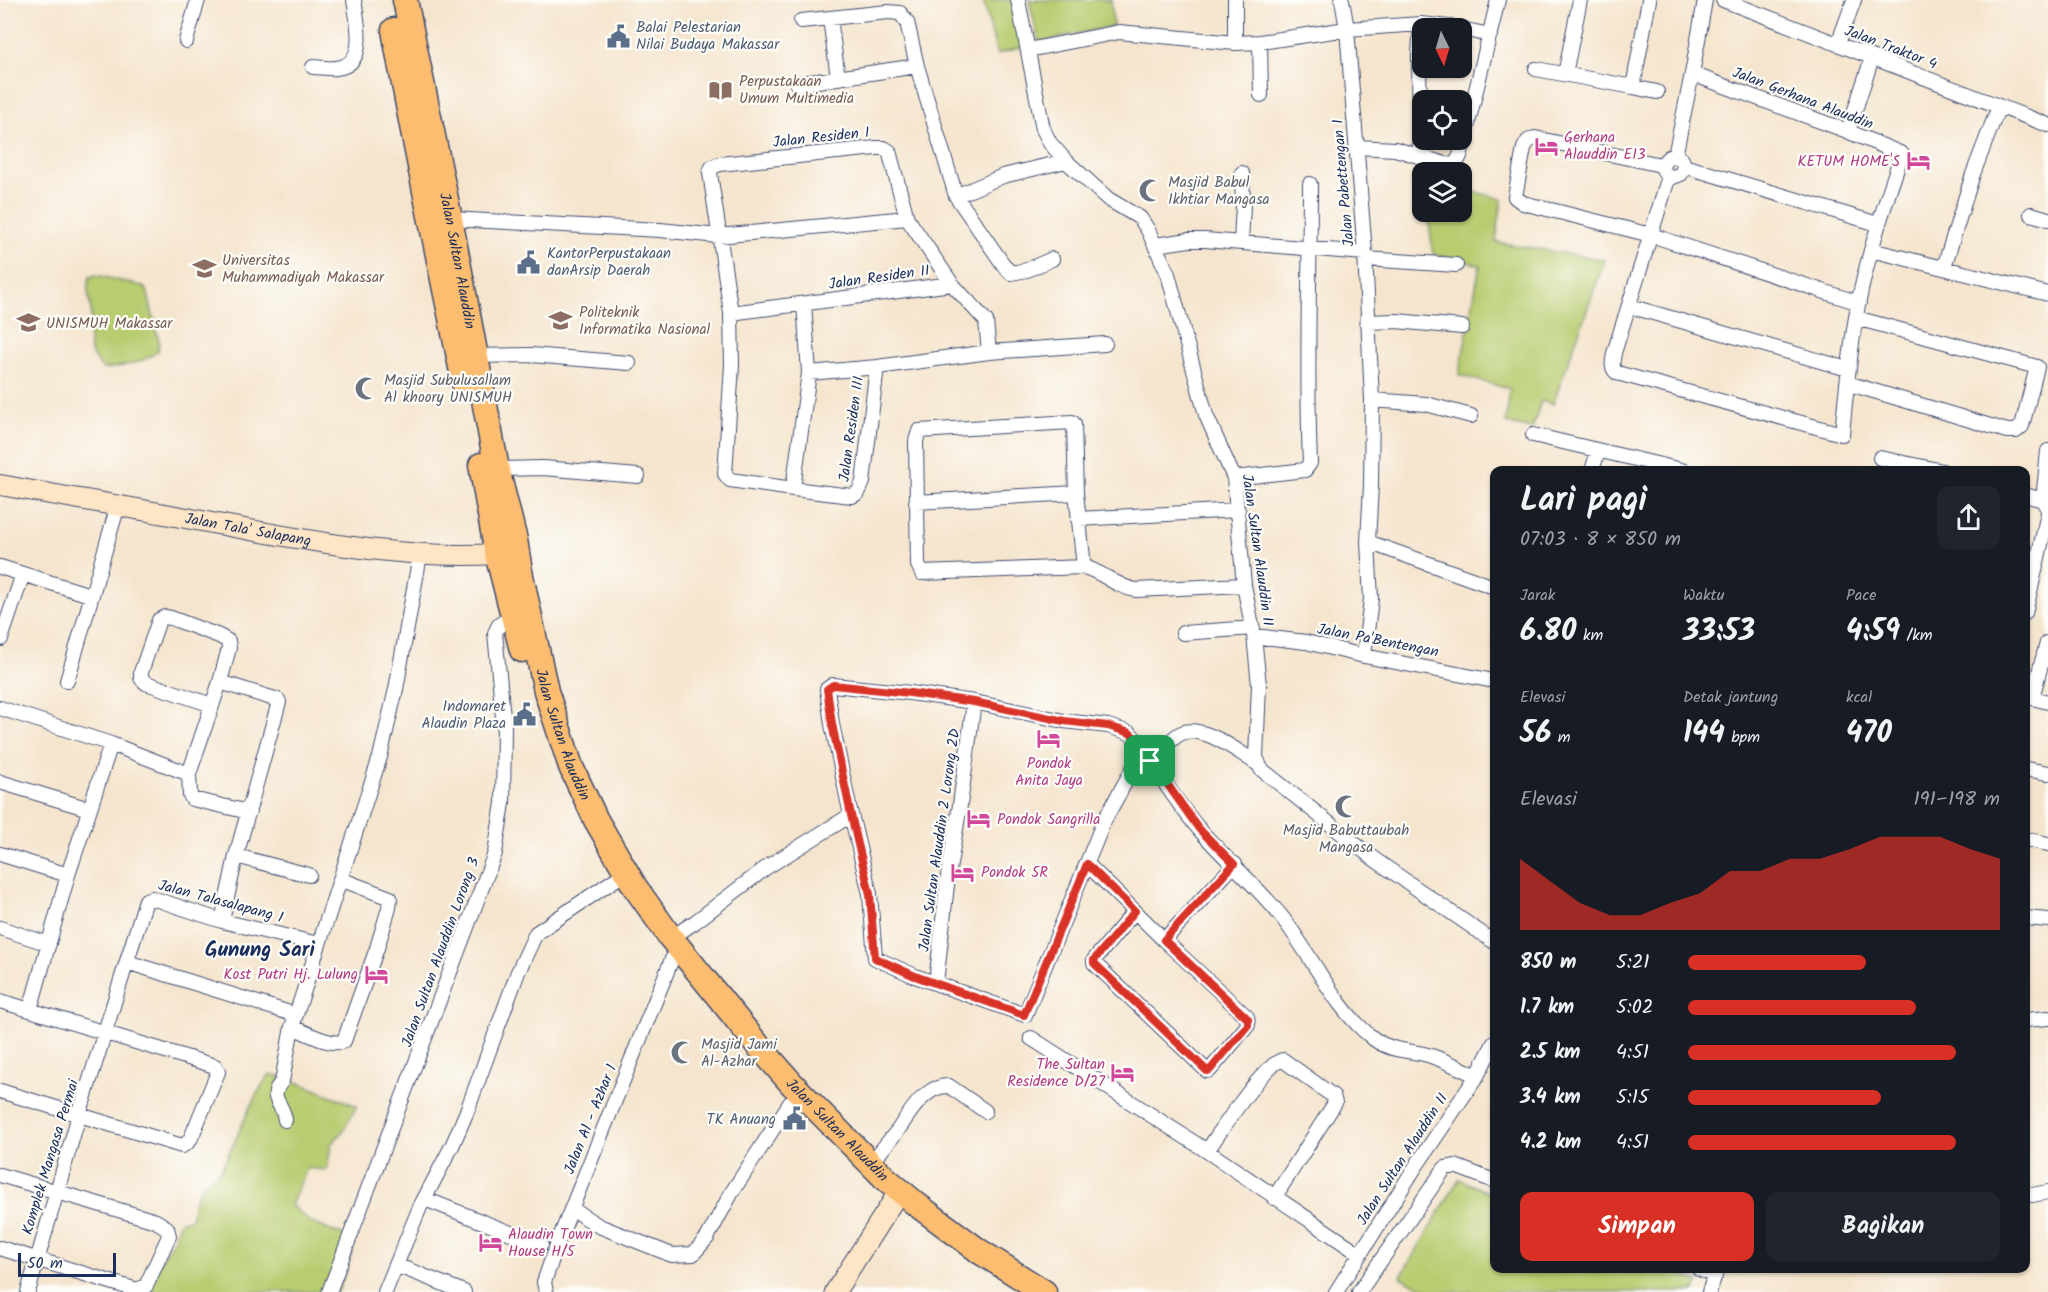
<!DOCTYPE html>
<html lang="id">
<head>
<meta charset="utf-8">
<style>
  body { margin:0; font-family:Kalam,sans-serif; background:#20242c; color:#f1f3f6; height:100vh; display:flex; flex-direction:column; font-size:22px; white-space:nowrap }
  * { box-sizing:border-box; margin:0 }
  p { font-size:20px; color:#9ea1a6 }
  .icon { flex:none; width:33px; height:33px; fill:none; stroke:currentColor; stroke-width:2; stroke-linecap:round; stroke-linejoin:round }
  .map { position:relative; flex:1; overflow:hidden }
  .sheet { position:absolute; left:1490px; top:466px; width:540px; height:807px; display:flex; flex-direction:column; background:#171b24; border-radius:12px; box-shadow:0 2px 4px #0004 }
  .sheet>* { flex:none }
  .needle { width:39px; rotate:175deg }
  .fabs { position:absolute; left:1412px; top:18px; display:grid; gap:12px }
  .fabs a { display:grid; place-items:center; width:60px; height:60px; border-radius:12px; background:#171b24; box-shadow:0 2px 4px #0004; font-size:30px }
  .scale { position:absolute; left:18px; bottom:15px; width:98px; box-sizing:border-box; padding-left:6px; border:3px solid #1b2f5e; border-top:0; font-size:16px; line-height:21px; white-space:nowrap; color:#1b2f5e; -webkit-text-stroke:4px #fdfcf7; paint-order:stroke }
  .pin { position:absolute; display:grid; place-items:center; width:51px; height:51px; color:#fff; margin:-26px; border-radius:12px; box-shadow:0 3px 9px #0006 }
  .round { display:grid; place-items:center; flex:none; width:63px; height:63px; border-radius:12px; background:#20242c }
  .summary { display:flex; align-items:center; justify-content:space-between; height:102px; padding:0 30px }
  h1 { font-size:33px; font-weight:800; line-height:45px }
  .metrics { display:grid; grid-template-columns:repeat(3,1fr); gap:9px; height:102px; padding:6px 30px }
  .metrics div { display:grid; align-content:center }
  .metrics b { font-size:30px; font-weight:800 }
  .metrics small { font-size:16px; font-weight:400 }
  .metrics p { font-size:16px }
  .chart { height:168px; padding:12px 30px }
  .chart p { display:flex; justify-content:space-between }
  .chart svg { width:100%; height:108px; margin-top:6px; fill:#d93025; opacity:.7 }
  .action { display:flex; gap:12px; margin-top:auto; padding:12px 30px }
  .action a { flex:1; height:69px; border-radius:12px; background:#d93025; color:#fff; font-size:24px; font-weight:800; line-height:69px; text-align:center }
  .action a+a { background:#20242c; color:#f1f3f6 }
  ul { padding:0 30px; list-style:none; font-size:20px }
  li { display:grid; grid-template-columns:96px 72px 1fr; align-items:center; height:45px }
  li i { height:15px; border-radius:8px; background:#d93025 }
  .map>svg:first-child { display:block }
</style>
</head>
<body>
<div class="map">
<svg width="2048" height="1292" viewBox="0 0 2048 1292">
  <rect width="100%" height="100%" fill="#fdfcf7"/>
  <filter id="ink" filterUnits="userSpaceOnUse"><feTurbulence type="fractalNoise" baseFrequency=".0167" numOctaves="2"/><feDisplacementMap in="SourceGraphic" scale="12" xChannelSelector="R" yChannelSelector="G"/><feConvolveMatrix kernelMatrix="1 2 1 2 8 2 1 2 1" color-interpolation-filters="sRGB"/></filter>
  <filter id="wash" filterUnits="userSpaceOnUse"><feTurbulence type="fractalNoise" baseFrequency=".008" numOctaves="4" result="noise"/><feDisplacementMap in="SourceGraphic" scale="24" xChannelSelector="R" yChannelSelector="G"/><feGaussianBlur stdDeviation="1.35" result="paint"/><feColorMatrix in="noise" values="0 0 0 0 0 0 0 0 0 0 0 0 0 0 0 0 0 1.4 0 .05"/><feComposite in="paint" operator="in"/></filter>
  <g filter="url(#wash)">
    <rect width="100%" height="100%" fill="#f5e5ce"/>
    <path fill="#b8cc70" stroke="#6a7e67" stroke-width="1.5" d="M983 0H1021L1032 44 997 54Z
      M1029 0H1111L1113 26 1039 42Z
      M1461 188 1502 199 1496 242 1605 260 1553 404 1541 401 1532 429 1506 423 1510 389 1459 375 1480 265 1433 254 1428 212H1461Z
      M96 275 142 286 147 290 159 342 158 351C141 364 124 366 103 369 82 348 91 339 91 315 92 301 84 292 90 277Z
      M270 1074 289 1079 357 1106 343 1131 331 1144 327 1170 307 1168 291 1205 310 1222 352 1239V1252L338 1292H143L175 1237 179 1222 191 1218C194 1206 195 1193 204 1184 209 1178 217 1176 221 1169 239 1138 248 1102 270 1074Z
      M1459 1179 1494 1195V1269H1668L1699 1282 1694 1292H1434L1400 1278Z"/>
  </g>
  <g filter="url(#ink)">
    <g fill="none" stroke-linecap="round" stroke-linejoin="round">
      <defs>
        <path id="street" d="M1018 0 1043 129 1050 143 1066 161 1108 199 1140 218 1148 230 1168 274 1206 415 1234 478 1244 585 1254 636 1259 685 1256 757 1261 769 1374 859 1494 942
          M1342 0 1347 29 1421 24 1458 28
          M1723 0 2048 125
          M830 18 838 78
          M801 21 888 12 900 13 907 22 917 66 956 196 1005 267 1011 273 1027 270 1052 259
          M1461 29 1490 35
          M186 41 198 0
          M1260 42 1261 95
          M1235 43V0
          M1838 44 1854 0
          M1028 50 1119 32 1235 43 1260 42 1347 29 1365 253 1372 400 1371 485 1368 542 1371 599 1364 656
          M313 67C320 67 329 69 336 68 369 65 357 21 354 0
          M1536 69 1633 87 1649 0
          M1565 74 1580 0
          M797 84 917 66
          M1633 87 1657 92
          M1850 125 1872 58
          M1357 147 1395 149 1445 164 1455 165 1460 156 1498 0
          M1675 156 1692 74 1705 0
          M1420 157 1419 55 1421 24
          M1661 165 1535 138 1528 141 1524 148 1515 197 1523 203 1651 235 1859 303
          M1684 166 1681 174 1673 177 1666 175 1661 165 1669 157C1676 155 1684 158 1684 166L1878 224
          M1669 176 1614 353C1613 361 1610 367 1617 373L1842 434C1846 391 1850 348 1858 305 1868 253 1885 204 1902 154L1847 131 1692 74
          M956 196 1003 176 1066 161
          M2031 214 2048 219
          M450 219 660 230 718 236 907 218
          M1241 242 1243 205 1242 173
          M1155 245 1189 240H1205L1365 253
          M1871 250 2048 294
          M1366 259 1456 265
          M1944 267 1973 174 1999 106
          M804 304 809 373 793 489 852 496 858 493 863 482 877 367 809 373
          M1629 306 1848 369
          M731 313 952 284
          M1367 322 1396 321 1462 327
          M989 352 1105 344
          M476 356 531 355 629 363
          M1847 383 2007 431H2016L2022 426 2037 367 1856 318
          M1372 400 1426 404 1471 416
          M1533 435 1669 467
          M1880 458 1943 471
          M497 469 543 468 638 476
          M1592 471 1598 451
          M1668 471 1669 467 1685 471
          M1234 478 1305 470 1310 463C1306 369 1310 277 1310 184
          M793 489 730 480 725 474 732 365 731 313 710 173 712 167 720 164 876 148H884L889 151 907 218 952 284 986 321 989 352 877 367
          M2025 495 2043 500 2047 508
          M2043 500 2048 451
          M916 502 1076 493 1084 567 922 573 918 565 916 441 919 431 1072 422 1074 424 1076 493
          M1078 519 1238 510
          M1368 542 1494 587
          M2025 559 2037 562 2048 513
          M0 567 90 595
          M1084 567C1103 572 1116 587 1136 590L1244 585
          M2025 613 2037 562
          M1183 633 1253 628
          M1254 636 1306 642 1364 656 1494 681
          M1 639 23 574
          M67 681 118 505
          M220 682 278 700 279 702 236 856 222 921
          M2025 696 2048 702
          M2032 698 2047 643H2048
          M212 705 146 683 141 678V672L159 620 165 617 171 618 219 636 228 641 229 648 220 682 189 774 190 795 192 799 249 812
          M0 708 111 744 189 774
          M1143 750 1104 821 1025 1015 915 976 875 958 870 894 849 806 832 724 827 689 833 685 910 693 974 702 1064 721 1108 726 1130 733 1139 743C1157 772 1177 803 1199 829 1225 859 1256 885 1281 916 1313 956 1333 1008 1374 1039 1391 1052 1412 1050 1431 1056 1447 1061 1462 1069 1477 1076
          M1150 761C1159 752 1168 742 1178 735 1199 720 1240 753 1258 764
          M2025 769 2048 773
          M0 782 89 809
          M2025 839 2048 844
          M0 854 68 875 30 1010
          M236 856 309 875
          M1087 864 1164 940 1247 1017 1248 1025 1210 1070 1207 1071 1094 963V960L1135 911
          M68 875 111 744
          M2025 918 2048 920
          M0 928 49 944
          M671 938 695 922 767 867 851 815
          M1164 940 1235 864
          M127 962 296 1015
          M936 983 948 876 960 805 974 702
          M0 1001 215 1066 218 1072 191 1138 187 1143 182 1146 0 1091
          M2025 1020 2048 1018
          M292 1027C306 1032 330 1047 344 1041L377 948 389 908 390 898 340 879
          M1031 1038 1207 1151 1360 1254
          M285 1120C283 1101 267 1100 282 1081L292 1027 380 757 396 689 420 555
          M1207 1151C1218 1135 1266 1061 1283 1060L1333 1096 1335 1103 1274 1198
          M871 1163C880 1152 889 1141 898 1130 909 1114 926 1084 949 1086L985 1111
          M0 1175 156 1221 167 1228 169 1236 146 1286 137 1290 0 1248
          M2032 1195 2048 1192
          M425 1199 541 1245
          M572 1209 599 1226 672 1255 693 1254 707 1238 732 1192 790 1103
          M396 1265 464 1292
          M1699 1269 1715 1276
          M28 1292 79 1115 146 900 152 898 222 921 318 944
          M329 1292 495 853 503 803 504 727 495 633 499 625 512 616
          M385 1292 420 1207 452 1146 467 1111 518 972 536 933 616 879
          M546 1292 544 1282 558 1242 672 959
          M1336 1292 1416 1166 1477 1076 1494 1043
          M1359 1292 1445 1168 1455 1166 1494 1181
          M1709 1292 1717 1269"/>
        <g id="secondary">
          <path id="s1" d="M0 485C71 498 141 509 212 523 306 540 401 560 497 554"/>
          <path d="M835 1292 900 1190"/>
        </g>
        <g id="highway">
          <path id="s2" d="M405 0 450 219 497 469 515 540 520 571 546 691 571 767 596 820 635 887 671 938 756 1043 792 1084 885 1178 916 1204 979 1251 1044 1292"/>
          <path d="M394 30C415 149 441 268 465 387"/>
          <path d="M481 465 497 554 522 650"/>
        </g>
      </defs>
      <use href="#street" stroke="#3c4a6f" stroke-width="16"/>
      <use href="#secondary" stroke="#3c4a6f" stroke-width="22"/>
      <use href="#highway" stroke="#3c4a6f" stroke-width="27"/>
      <use href="#street" stroke="#fff" stroke-width="14"/>
      <use href="#secondary" stroke="#fee5c5" stroke-width="20"/>
      <use href="#highway" stroke="#fcbd6f" stroke-width="24"/>
    </g>
  </g>
  <g fill="none" stroke-linecap="round" stroke-linejoin="round" filter="url(#ink)">
    <defs>
      <path id="route" d="M833 685 910 693 974 702 1064 721 1108 726 1130 733 1134 737 1199 829 1234 864 1164 940 1248 1019V1025L1210 1070 1207 1071 1094 963V960L1135 911 1087 864 1024 1015 915 976 875 958 870 894 851 815 832 724 827 689Z"/>
    </defs>
    <use href="#route" stroke="#fff" stroke-width="12"/>
    <use href="#route" stroke="#d93025" stroke-width="8"/>
  </g>
  <defs>
    <symbol id="civic-bare" viewBox="-9 -9 18 18"><path d="M-.6-6.5H3V-4.5H.6V-3L4-1V1h2V6H-6V1h2V-1L-.6-3ZM-1.2 2.5V6h2.4V2.5Z" fill="#5c6f8a" stroke="#fdfcf7" stroke-width="2.5" paint-order="stroke"/></symbol>
    <symbol id="library-bare" viewBox="-9 -9 18 18"><path d="M-6-4Q-3-5.5-.7-3.5V5Q-3 3-6 4ZM6-4Q3-5.5 .7-3.5V5Q3 3 6 4Z" fill="#8d6e63" stroke="#fdfcf7" stroke-width="2.5" paint-order="stroke"/></symbol>
    <symbol id="hotel-bare" viewBox="-9 -9 18 18"><path d="M-6-4.5h1.5V1H6V5H4.5V3h-9V5H-6ZM-4 0a1.8 1.8 0 1 1 3.6 0ZM.5 0V-2.5h3Q6-2.5 6 0Z" fill="#d1479c" stroke="#fdfcf7" stroke-width="2.5" paint-order="stroke"/></symbol>
    <symbol id="mosque-bare" viewBox="-9 -9 18 18"><path d="M3.5-4.9A6 6 0 1 0 3.5 4.9A5 5 0 1 1 3.5-4.9Z" fill="#6b7280" stroke="#fdfcf7" stroke-width="2.5" paint-order="stroke"/></symbol>
    <symbol id="university-bare" viewBox="-9 -9 18 18"><path d="M0-5L7-2L0 1L-7-2ZM-4 1L0 2.5L4 1V4Q0 6-4 4Z" fill="#8d6e63" stroke="#fdfcf7" stroke-width="2.5" paint-order="stroke"/></symbol>
    <symbol id="school-bare" viewBox="-9 -9 18 18"><path d="M0-5L7-2L0 1L-7-2ZM-4 1L0 2.5L4 1V4Q0 6-4 4Z" fill="#8d6e63" stroke="#fdfcf7" stroke-width="2.5" paint-order="stroke"/></symbol>
  </defs>
  <g fill-rule="evenodd">
    <use href="#civic-bare" x="602" y="20" width="33" height="33"/>
    <use href="#library-bare" x="704" y="74" width="33" height="33"/>
    <use href="#hotel-bare" x="1530" y="130" width="33" height="33"/>
    <use href="#hotel-bare" x="1902" y="144" width="33" height="33"/>
    <use href="#mosque-bare" x="1134" y="174" width="33" height="33"/>
    <use href="#civic-bare" x="512" y="246" width="33" height="33"/>
    <use href="#university-bare" x="188" y="252" width="33" height="33"/>
    <use href="#university-bare" x="544" y="304" width="33" height="33"/>
    <use href="#school-bare" x="12" y="306" width="33" height="33"/>
    <use href="#mosque-bare" x="350" y="372" width="33" height="33"/>
    <use href="#civic-bare" x="508" y="698" width="33" height="33"/>
    <use href="#hotel-bare" x="1032" y="722" width="33" height="33"/>
    <use href="#mosque-bare" x="1330" y="790" width="33" height="33"/>
    <use href="#hotel-bare" x="962" y="802" width="33" height="33"/>
    <use href="#hotel-bare" x="946" y="856" width="33" height="33"/>
    <use href="#hotel-bare" x="360" y="958" width="33" height="33"/>
    <use href="#mosque-bare" x="666" y="1036" width="33" height="33"/>
    <use href="#hotel-bare" x="1106" y="1056" width="33" height="33"/>
    <use href="#civic-bare" x="778" y="1102" width="33" height="33"/>
    <use href="#hotel-bare" x="474" y="1226" width="33" height="33"/>
  </g>
  <g text-anchor="middle" stroke-width="4.5" stroke-linejoin="round" paint-order="stroke">
    <g font-size="15" fill="#4e5e75" stroke="#fdfcf7" text-anchor="start">
      <text x="636" y="32">Balai Pelestarian<tspan x="636" dy="17">Nilai Budaya Makassar</tspan></text>
      <text x="547" y="258">KantorPerpustakaan<tspan x="547" dy="17">danArsip Daerah</tspan></text>
      <text x="506" y="711" text-anchor="end">Indomaret<tspan x="506" dy="17">Alaudin Plaza</tspan></text>
      <text x="776" y="1124" text-anchor="end">TK Anuang</text>
    </g>
    <g font-size="15" fill="#1b2f5e" stroke="#fdfcf7">
      <text transform="translate(1891 47) rotate(21)" y="5">Jalan Traktor 4</text>
      <text transform="translate(1803 98) rotate(21)" y="5">Jalan Gerhana Alauddin</text>
      <text transform="translate(821 137) rotate(-6)" y="5">Jalan Residen I</text>
      <text transform="translate(1343 183) rotate(-95)" y="5">Jalan Pabettengan 1</text>
      <text dy="5" stroke="none"><textPath href="#s2" startOffset="266">Jalan Sultan Alauddin</textPath></text>
      <text transform="translate(879 277) rotate(-8)" y="5">Jalan Residen II</text>
      <text transform="translate(851 429) rotate(-82)" y="5">Jalan Residen III</text>
      <text dy="5" stroke="none"><textPath href="#s1" startOffset="252">Jalan Tala' Salapang</textPath></text>
      <text transform="translate(1258 550) rotate(82)" y="5">Jalan Sultan Alauddin II</text>
      <text transform="translate(1378 640) rotate(11)" y="5">Jalan Pa'Bentengan</text>
      <text dy="5" stroke="none"><textPath href="#s2" startOffset="752">Jalan Sultan Alauddin</textPath></text>
      <text transform="translate(939 840) rotate(-82)" y="5">Jalan Sultan Alauddin 2 Lorong 2D</text>
      <text transform="translate(221 901) rotate(15)" y="5">Jalan Talasalapang 1</text>
      <text transform="translate(440 952) rotate(-70)" y="5">Jalan Sultan Alauddin Lorong 3</text>
      <text transform="translate(590 1119) rotate(-68)" y="5">Jalan Al - Azhar 1</text>
      <text dy="5" stroke="none"><textPath href="#s2" startOffset="1238">Jalan Sultan Alauddin</textPath></text>
      <text transform="translate(50 1157) rotate(-73)" y="5">Komplek Mangasa Permai</text>
      <text transform="translate(1402 1159) rotate(-57)" y="5">Jalan Sultan Alauddin II</text>
    </g>
    <g font-size="15" fill="#785e54" stroke="#fdfcf7" text-anchor="start">
      <text x="739" y="86">Perpustakaan<tspan x="739" dy="17">Umum Multimedia</tspan></text>
      <text x="222" y="265">Universitas<tspan x="222" dy="17">Muhammadiyah Makassar</tspan></text>
      <text x="579" y="317">Politeknik<tspan x="579" dy="17">Informatika Nasional</tspan></text>
      <text x="46" y="328">UNISMUH Makassar</text>
    </g>
    <g font-size="15" fill="#b23c85" stroke="#fdfcf7" text-anchor="start">
      <text x="1564" y="142">Gerhana<tspan x="1564" dy="17">Alauddin E13</tspan></text>
      <text x="1900" y="166" text-anchor="end">KETUM HOME'S</text>
      <text x="1049" y="768" text-anchor="middle">Pondok<tspan x="1049" dy="17">Anita Jaya</tspan></text>
      <text x="997" y="824">Pondok Sangrilla</text>
      <text x="981" y="877">Pondok 5R</text>
      <text x="358" y="979" text-anchor="end">Kost Putri Hj. Lulung</text>
      <text x="1105" y="1069" text-anchor="end">The Sultan<tspan x="1105" dy="17">Residence D/27</tspan></text>
      <text x="508" y="1239">Alaudin Town<tspan x="508" dy="17">House H/5</tspan></text>
    </g>
    <g font-size="15" fill="#5b616d" stroke="#fdfcf7" text-anchor="start">
      <text x="1168" y="187">Masjid Babul<tspan x="1168" dy="17">Ikhtiar Mangasa</tspan></text>
      <text x="384" y="385">Masjid Subulusallam<tspan x="384" dy="17">Al khoory UNISMUH</tspan></text>
      <text x="1346" y="835" text-anchor="middle">Masjid Babuttaubah<tspan x="1346" dy="17">Mangasa</tspan></text>
      <text x="701" y="1049">Masjid Jami<tspan x="701" dy="17">Al-Azhar</tspan></text>
    </g>
    <g font-size="21" font-weight="bold" fill="#1b2f5e" stroke="#fdfcf7">
      <text x="260" y="956">Gunung Sari</text>
    </g>
  </g>
</svg>
<div class="fabs">
<a><svg class="needle" viewBox="-14 -14 28 28"><path d="M0-13l5 13h-10z" fill="#e53935"/><path d="M0 13l5-13h-10z" fill="#9ea1a6"/></svg></a>
<a><svg class="icon" aria-label="locate" viewBox="0 0 24 24"><circle cx="12" cy="12" r="6"/><path d="M12 2v4M12 18v4M2 12h4M18 12h4"/></svg></a>
<a><svg class="icon" aria-label="layers" viewBox="0 0 24 24"><path d="M12 4l9 5-9 5-9-5zM3 14l9 5 9-5"/></svg></a>
</div>
<div class="scale">50 m</div>
<div class="pin" style="left:1150px;top:761px;background:#1e9e55"><svg class="icon" aria-label="arrive" viewBox="0 0 24 24"><path d="M6 21V4h12l-3 4 3 4H6"/></svg></div>
<section class="sheet">
<div class="summary"><div><h1>Lari pagi</h1><p>07:03 · 8 × 850 m</p></div><a class="round"><svg class="icon" aria-label="share" viewBox="0 0 24 24"><path d="M12 15V3M7 8l5-5 5 5M5 13v7h14v-7"/></svg></a></div>
<div class="metrics">
<div><p>Jarak</p><b>6.80<small> km</small></b></div>
<div><p>Waktu</p><b>33:53</b></div>
<div><p>Pace</p><b>4:59<small> /km</small></b></div>
</div>
<div class="metrics">
<div><p>Elevasi</p><b>56<small> m</small></b></div>
<div><p>Detak jantung</p><b>144<small> bpm</small></b></div>
<div><p>kcal</p><b>470</b></div>
</div>
<div class="chart"><p><span>Elevasi</span>191–198 m</p>
<svg viewBox="0 0 160 44" preserveAspectRatio="none"><path d="M0 44V15L10 24L20 33L30 38L40 38L50 33L60 29L70 20L80 20L90 15L100 15L110 11L120 6L130 6L140 6L150 11L160 15V44z"/></svg>
</div>
<ul>
<li><b>850 m</b>5:21<i style="width:57%"></i></li>
<li><b>1.7 km</b>5:02<i style="width:73%"></i></li>
<li><b>2.5 km</b>4:51<i style="width:86%"></i></li>
<li><b>3.4 km</b>5:15<i style="width:62%"></i></li>
<li><b>4.2 km</b>4:51<i style="width:86%"></i></li>
</ul>
<div class="action"><a>Simpan</a><a>Bagikan</a></div>
</section>
</div>
</body>
</html>
